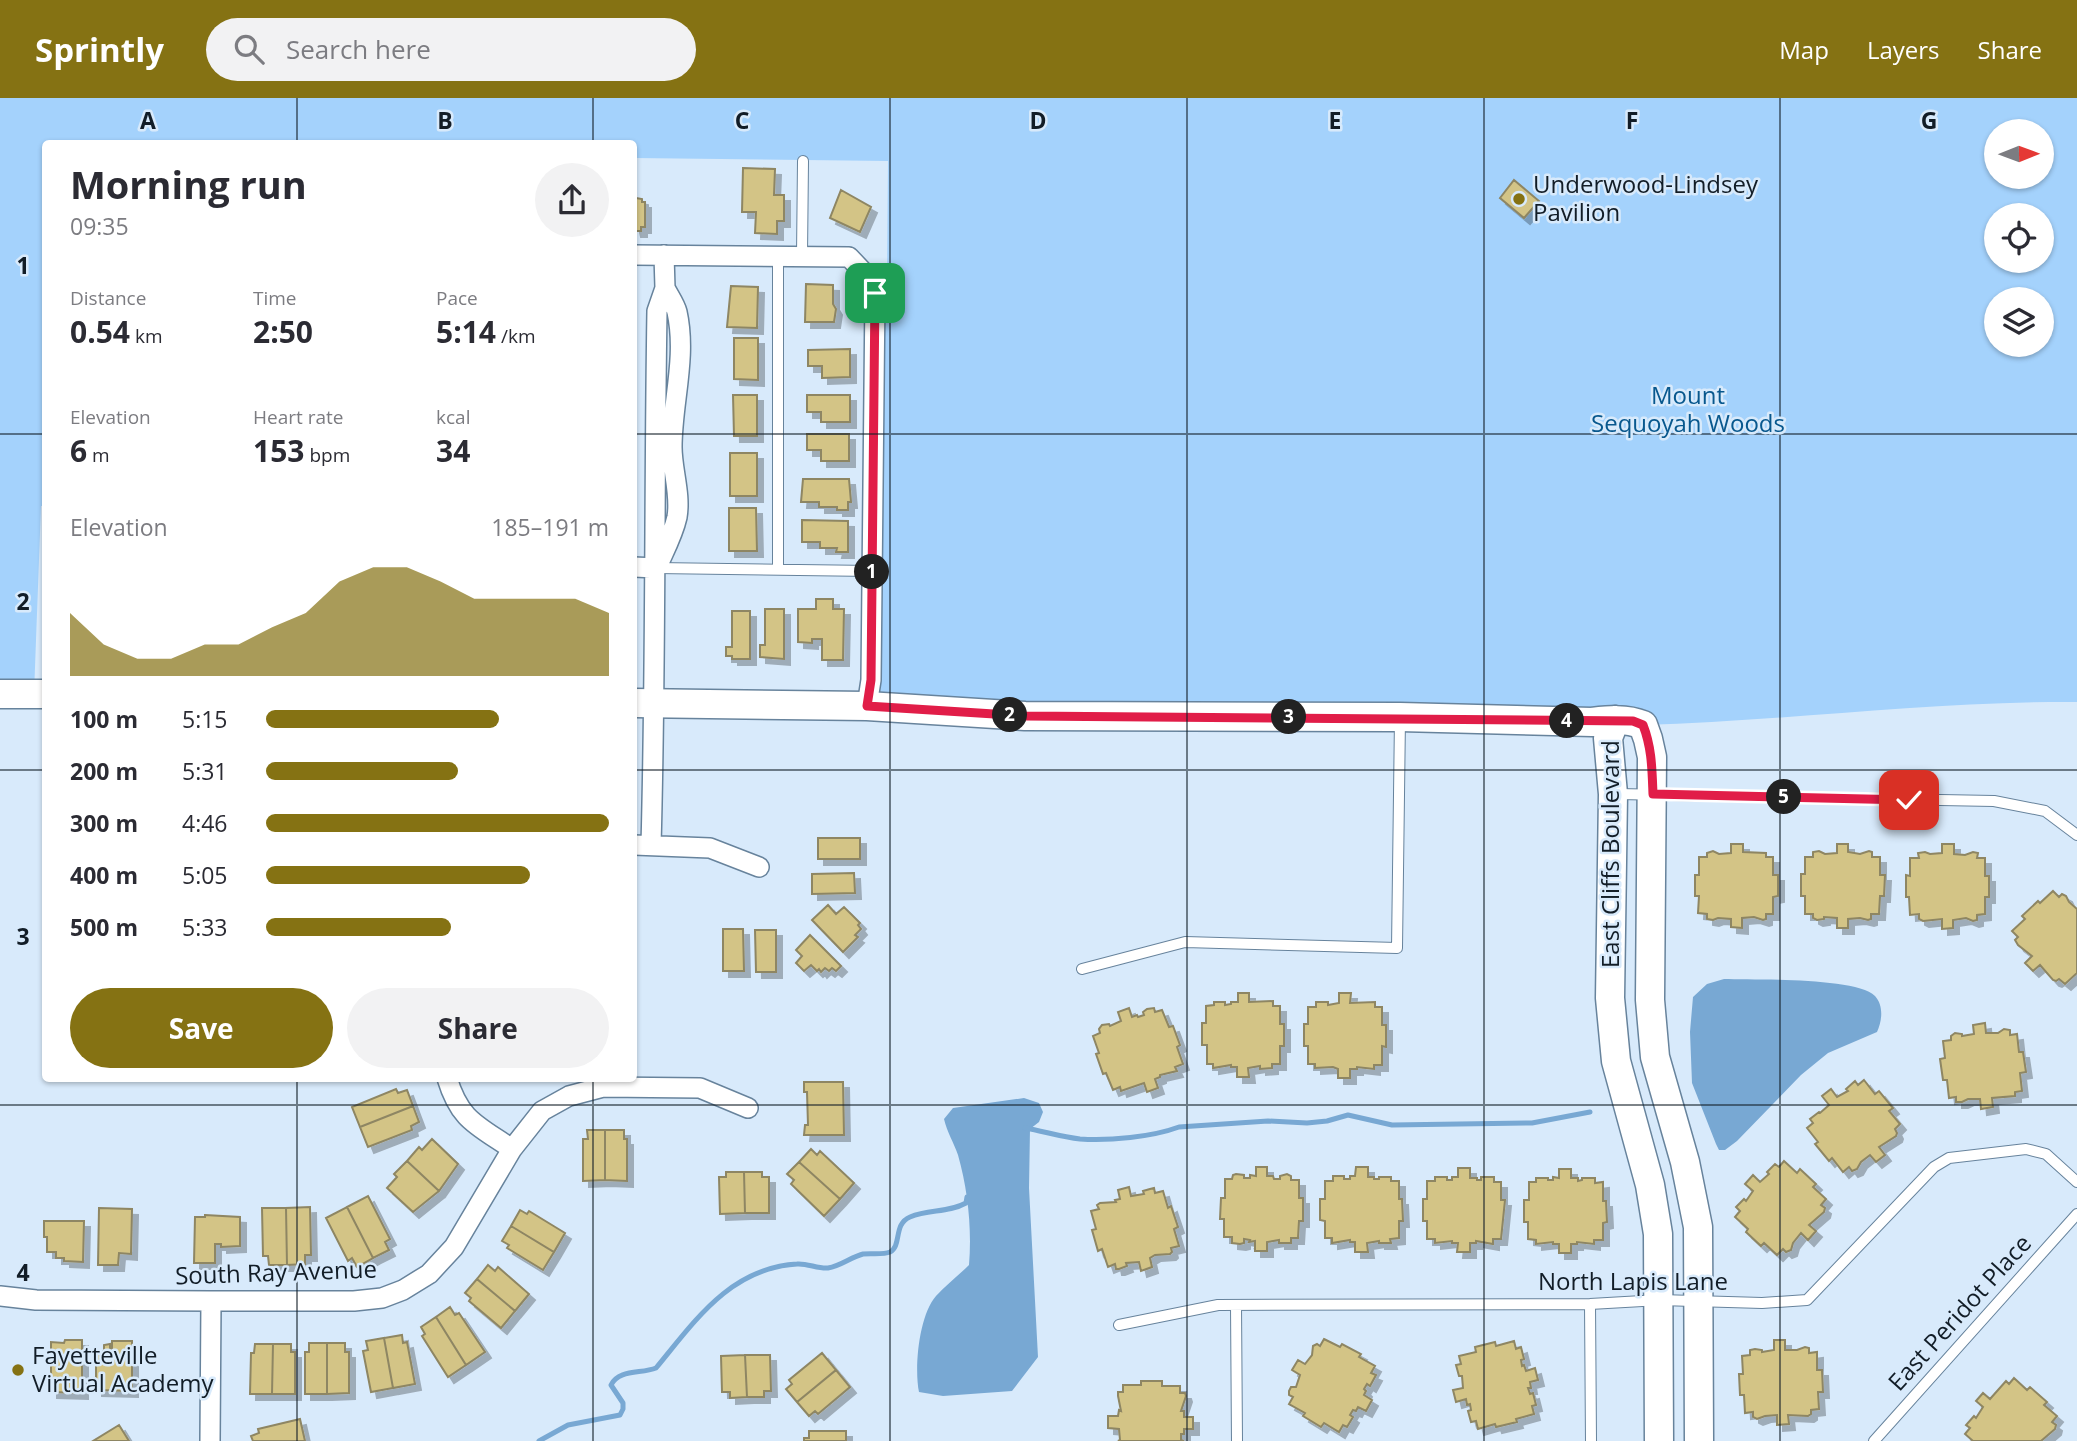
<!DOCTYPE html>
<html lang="en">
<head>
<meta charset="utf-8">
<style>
  body { margin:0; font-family:"Open Sans",sans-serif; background:#f2f2f3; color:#2b2b33; height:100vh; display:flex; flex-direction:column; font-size:26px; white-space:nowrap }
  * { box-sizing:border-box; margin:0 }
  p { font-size:23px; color:#7c7c81 }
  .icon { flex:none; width:38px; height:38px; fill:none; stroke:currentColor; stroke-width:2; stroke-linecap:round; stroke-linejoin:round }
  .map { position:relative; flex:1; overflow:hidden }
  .drawer { position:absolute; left:42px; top:42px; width:595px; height:942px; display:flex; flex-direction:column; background:#fff; border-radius:7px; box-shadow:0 2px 5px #0004 }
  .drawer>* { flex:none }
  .needle { width:46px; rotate:89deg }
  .fabs { position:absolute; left:1984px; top:21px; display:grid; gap:14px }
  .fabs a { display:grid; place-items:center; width:70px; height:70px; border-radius:50%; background:#fff; box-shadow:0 2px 5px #0004; font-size:35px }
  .pin { position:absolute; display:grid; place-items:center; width:60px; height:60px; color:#fff; margin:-30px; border-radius:14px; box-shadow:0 4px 10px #0006 }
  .km { position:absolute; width:35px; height:35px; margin:-18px; border-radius:50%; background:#222; color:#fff; font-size:19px; line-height:35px; text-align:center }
  .round { display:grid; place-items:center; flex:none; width:74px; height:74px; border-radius:37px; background:#f2f2f3 }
  .headline { display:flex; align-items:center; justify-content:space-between; height:119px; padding:0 28px }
  h1 { font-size:38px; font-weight:700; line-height:52px }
  .metrics { display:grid; grid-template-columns:repeat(3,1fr); gap:10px; height:119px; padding:7px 28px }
  .metrics div { display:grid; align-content:center }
  .metrics b { font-size:30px; font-weight:700 }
  .metrics small { font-size:19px; font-weight:400 }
  .metrics p { font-size:19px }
  .chart { height:196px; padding:14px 28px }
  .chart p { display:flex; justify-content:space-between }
  .chart svg { width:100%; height:126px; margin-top:7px; fill:#857213; opacity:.7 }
  .action { display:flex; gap:14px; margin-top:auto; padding:14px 28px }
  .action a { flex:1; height:80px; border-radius:42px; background:#857213; color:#fff; font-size:28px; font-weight:700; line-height:80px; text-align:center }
  .action a+a { background:#f2f2f3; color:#2b2b33 }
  ul { padding:0 28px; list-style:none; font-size:23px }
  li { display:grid; grid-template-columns:112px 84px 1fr; align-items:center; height:52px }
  li i { height:18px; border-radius:9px; background:#857213 }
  header { display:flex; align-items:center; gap:42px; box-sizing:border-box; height:98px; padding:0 35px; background:#857213; color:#fff }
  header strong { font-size:33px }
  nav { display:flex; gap:38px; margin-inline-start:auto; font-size:24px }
  .search { width:490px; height:63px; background:#f2f2f3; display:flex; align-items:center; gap:18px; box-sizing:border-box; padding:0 24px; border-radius:38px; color:#7c7c81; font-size:26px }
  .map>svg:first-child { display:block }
</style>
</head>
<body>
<header>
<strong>Sprintly</strong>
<div class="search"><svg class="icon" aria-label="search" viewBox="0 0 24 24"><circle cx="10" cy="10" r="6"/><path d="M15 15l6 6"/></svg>Search here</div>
<nav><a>Map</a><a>Layers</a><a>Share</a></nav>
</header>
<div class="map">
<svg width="2077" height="1343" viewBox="0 0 2077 1343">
  <defs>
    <filter id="shadow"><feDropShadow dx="6" dy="6" stdDeviation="0" flood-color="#0004"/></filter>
  </defs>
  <rect width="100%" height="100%" fill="#d8eafb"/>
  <path fill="#a4d2fc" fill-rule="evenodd" d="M0 0H2077V604C1932 603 1788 623 1643 627L867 608 875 195 887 187 888 63 634 60V46H46V408H41L34 596H0ZM1997 33H2042V79H1997ZM1997 117H2042V163H1997ZM1997 201H2042V247H1997Z"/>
  <path fill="#78a8d3" d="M1724 881C1753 882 1856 879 1875 898 1884 908 1882 923 1877 934L1828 955 1801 977 1737 1043 1725 1052H1719L1716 1046 1692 985 1690 934 1693 899 1707 886Z
    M1024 1000 1039 1005 1043 1014 1039 1024 1030 1031 1029 1090 1038 1259 1012 1293 943 1298 919 1294C914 1270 919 1217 936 1198 946 1187 959 1177 969 1167 972 1131 968 1092 958 1057 954 1045 947 1034 944 1021L953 1010Z"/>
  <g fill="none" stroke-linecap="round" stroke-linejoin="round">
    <path stroke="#78a8d3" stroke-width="5" d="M1025 1030C1043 1033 1061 1039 1080 1041 1109 1043 1152 1039 1179 1029L1268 1023 1307 1025 1327 1023 1348 1017 1392 1027 1532 1025 1590 1014
      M539 1343 568 1327 620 1317 623 1311V1305L611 1287C619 1271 641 1276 656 1270 695 1223 730 1170 797 1166 807 1165 818 1171 828 1170 841 1168 851 1159 863 1156 871 1155 883 1157 890 1154 902 1148 893 1126 910 1119 929 1111 948 1115 966 1105L967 1099"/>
  </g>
  <path fill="#d3c486" stroke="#8e8663" stroke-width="2" filter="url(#shadow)" d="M743 70 775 71 774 97H784V123H777V136L755 135 756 114H742Z
    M1514 82 1539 103 1524 120 1500 100Z
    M841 92 871 109 860 134 830 120Z
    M636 100 642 101V104H645V129H641V133H635L634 129V108H636Z
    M806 186 833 187V206L836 211 834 224H805Z
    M731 188 758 189 757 230 727 229Z
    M734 240H758V282L734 281Z
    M850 251V279L822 280V268H808V252Z
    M733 297H757V338H734Z
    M807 297H850V324H821V314H807Z
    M807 336H849V363H821V352H807Z
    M730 355H757V398H730Z
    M803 381H849L851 404H848V412H837V409H819V404H801Z
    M729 410H756L757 453H729Z
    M802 422 848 423V454H836L837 450H820V444H802Z
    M816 501H833V511H844L843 562H822V541H812V545L798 544V511H816Z
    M765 511H784V561L760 559V547H765Z
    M732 513H750V561H732V558H726V549H732Z
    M818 740H860V761H818Z
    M1731 746H1743V754L1766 755V759H1773V777H1778V798L1773 799V816H1766V821L1763 822 1754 819 1742 820V830L1731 829V821L1718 820 1713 822 1707 821V816L1698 815 1699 798H1695V777H1699V759H1707V755L1713 753 1719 756 1731 755Z
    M1837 746H1848V754L1860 756 1869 753 1872 754V759H1880V777H1885L1884 798H1880L1879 816H1871V821L1868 822 1860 820 1848 821V830H1837V820L1824 819V821L1817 822 1813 820V816H1805V798H1801V776H1805V759H1813V754L1819 753 1825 756 1837 755Z
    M1942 746H1954V756L1965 757 1973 754 1978 755 1977 760H1985V778H1989V799H1985V816L1977 817V822L1973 823 1966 820 1953 822V830L1942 831V821L1923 823 1919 821V816L1910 817 1909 799H1906V777L1910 778V760H1919L1918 755 1925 754 1930 756 1942 755Z
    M854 775 855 795 812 796V776Z
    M2053 793 2059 799 2062 796 2066 798 2069 804 2077 811V875L2065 886 2059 881 2056 883 2053 882 2040 867 2033 873 2025 865 2032 858 2018 847 2015 842 2018 839 2012 833 2025 821 2022 818 2038 803 2040 805Z
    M828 807 836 816 844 809 860 825 858 827 861 831 855 837 858 839 843 854 812 822Z
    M723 831H743L744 873H723Z
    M755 832H776V874H756Z
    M810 837 841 868 836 873 832 870 829 873 825 870 821 874 819 871 817 873 811 867 804 873 796 865 802 858 796 852Z
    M1238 895H1249V904L1273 903V908H1280V926H1284V948H1280V966H1272V970L1260 971V968L1248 970 1249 979H1237V969H1231V967L1213 970V966H1207V947H1202V925H1206V908L1214 907V904H1225V907L1231 906V904H1238Z
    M1339 895H1351L1350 905 1375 904V909H1382V927H1386V949L1382 948V967H1374V971L1357 969V971H1350V980H1338V971L1333 969 1315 970V966H1308V948H1304V926H1308V909H1316V904H1328V907L1339 905Z
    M1129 910 1132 919 1137 917 1138 919 1144 917 1143 914 1147 911 1154 910 1155 914 1162 912 1169 929 1173 928 1180 947 1177 949 1183 966 1175 969 1177 973 1160 977V979L1155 981 1158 990 1147 994 1144 985 1121 993 1120 989 1113 992 1106 975 1103 976 1096 956 1099 955 1093 938 1100 935 1099 931 1102 927 1109 926 1110 928 1121 923 1118 914Z
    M1985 925 1986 935H1998L2004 931 2010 932V937L2017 936 2019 954H2023L2026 974 2020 975 2022 993 2015 994V998L1992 1000 1993 1009 1981 1011 1980 1001H1968L1962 1004H1956V999L1949 1000 1947 982H1943L1940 961 1945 960 1943 943 1951 942V938L1955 935 1962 936V938L1974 936 1973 927Z
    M1864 982 1875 996 1879 993 1893 1010 1889 1013 1900 1026 1895 1031 1897 1035 1896 1038 1879 1049 1885 1057 1876 1064 1870 1057 1861 1064 1857 1071 1852 1073 1849 1069 1843 1074 1832 1060 1829 1063 1815 1046 1818 1044 1807 1030 1813 1025 1810 1021 1819 1014 1820 1015 1829 1007 1822 998 1831 991 1837 999 1848 993 1846 991 1855 983 1858 987Z
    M804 984H843L844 1037H804L805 1027H808L807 994H804Z
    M396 991 398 995 407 992 413 1008 360 1029 352 1009Z
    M413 1008 419 1024 411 1028 412 1032 368 1049 360 1029Z
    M587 1032H605V1082L583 1083V1041H588Z
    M605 1032H624V1041H627V1083L605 1082Z
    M432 1041 458 1066 439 1093 407 1063 419 1049 422 1052Z
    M811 1051 817 1057 820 1053 854 1085 840 1101 799 1064Z
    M407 1063 439 1093 413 1114 387 1090 397 1079 394 1076Z
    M1784 1063 1797 1075 1800 1071 1816 1086 1813 1089 1826 1101 1821 1107 1825 1110 1824 1114 1809 1127 1816 1133 1808 1142 1801 1135 1793 1145 1791 1152 1786 1154 1783 1151 1777 1157 1764 1145 1761 1148 1746 1134 1748 1131 1735 1119 1740 1113 1736 1109 1744 1101 1746 1103 1753 1093 1745 1086 1753 1077 1760 1084 1769 1076 1767 1074 1775 1066 1779 1069Z
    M799 1064 840 1101 824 1118 791 1086 794 1082 787 1076Z
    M1256 1069H1267V1078H1273L1274 1081H1280V1078L1287 1076 1291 1078V1082H1299V1100H1303V1123H1299L1298 1140H1291V1145H1279V1142L1267 1144V1153H1255V1143L1249 1144 1250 1142 1244 1141V1145L1240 1146 1232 1145V1139H1224V1121H1220L1221 1100H1225V1081H1232L1233 1077 1236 1076 1244 1077V1080H1250V1077L1256 1078Z
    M1356 1069H1368V1079H1374V1081H1379V1079H1391V1083H1399V1101H1402L1403 1123H1399V1140L1390 1141 1391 1145H1379V1143L1367 1145 1368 1154H1355V1144H1350V1142L1332 1145V1140H1325V1123L1320 1122V1101H1325V1083H1333V1078H1344V1081H1350V1078H1355Z
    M1458 1070H1470V1080H1477V1082H1481V1079H1494V1084H1501V1102H1505L1501 1141H1493V1146L1476 1143V1145H1470V1154H1457L1458 1145H1452V1143L1435 1145V1141H1427V1123H1423V1101H1427V1083H1435V1079H1447V1082H1452V1079H1458Z
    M1559 1071H1571V1080H1578V1083L1582 1082V1080H1595V1085L1603 1084V1103H1606L1607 1124 1603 1125V1142H1594V1146L1577 1144V1146H1571V1155H1559V1146H1553V1144L1536 1146V1142L1528 1141V1124H1524V1102H1529V1084H1536V1080H1548V1082H1553V1079L1559 1080Z
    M726 1074H744L745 1115 720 1116 719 1079H726Z
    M744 1074H762V1079H769V1115H745Z
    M1129 1089 1131 1098 1144 1096 1143 1093 1150 1091 1154 1090 1155 1095 1163 1093 1168 1110 1171 1108 1178 1129 1174 1131 1179 1148 1171 1150 1172 1154 1170 1156 1155 1157 1150 1160 1152 1169 1141 1173 1139 1164 1126 1165 1127 1168 1119 1171H1116L1115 1166 1108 1169 1102 1151 1098 1153 1092 1132 1096 1131 1091 1113 1099 1111 1097 1107 1100 1105 1116 1104 1115 1102 1120 1101 1118 1092Z
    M368 1098 390 1141 385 1144 389 1152 373 1160 347 1109Z
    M310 1109 311 1157H305V1166L287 1167 286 1110Z
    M347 1109 373 1160 357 1169 352 1160 348 1163 326 1120Z
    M99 1110 132 1111 131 1156 119 1155 118 1167H98Z
    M262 1110H286L287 1167H269L268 1158H263Z
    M520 1112 527 1116 529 1113 565 1135 554 1154 511 1128Z
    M205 1117 240 1119V1148L221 1149V1146H215V1165H194L195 1119H205Z
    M44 1123H84L83 1164 64 1163V1160H56V1154H47V1139H44Z
    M511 1128 554 1154 543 1172 507 1150 509 1147 502 1143Z
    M488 1167 495 1173 498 1169 529 1196 515 1213 477 1181Z
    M477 1181 515 1213 501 1230 469 1203 471 1200 465 1195Z
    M450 1209 455 1217 459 1215 485 1254 466 1267 436 1219Z
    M436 1219 466 1267 448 1279 422 1238 425 1236 421 1229Z
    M402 1237 403 1245 407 1244 415 1286 393 1290 384 1240Z
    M384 1240 393 1290 371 1294 363 1253 368 1252 366 1243Z
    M1324 1241 1340 1249 1342 1246 1361 1256 1359 1259 1375 1268 1371 1275 1376 1277 1370 1288 1367 1286 1364 1291 1366 1293 1364 1297 1372 1302 1366 1313 1358 1309 1356 1313 1353 1312 1350 1317 1353 1319 1347 1329 1343 1327 1339 1334 1324 1325 1321 1329 1303 1318 1305 1315 1289 1306 1293 1299 1289 1297V1293L1291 1289H1296L1300 1277 1292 1272 1298 1262 1305 1266 1312 1257 1313 1248 1317 1246 1320 1248Z
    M65 1242H82V1295L51 1294V1244L64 1245Z
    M1774 1242H1785V1252H1797L1805 1249 1809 1250V1255L1817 1254V1272H1822L1823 1294H1818L1819 1311 1811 1312V1316L1808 1318 1788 1317 1789 1326 1777 1327V1317L1765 1318 1757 1321 1753 1319V1314L1745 1315 1744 1297H1740L1739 1276H1743L1742 1258 1750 1257V1252L1755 1251 1762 1252V1254L1774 1252Z
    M112 1243H132V1293L96 1292V1253H104V1247L110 1246V1253H112Z
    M1514 1243 1516 1251 1521 1249 1524 1261 1521 1262 1522 1268 1524 1267 1526 1273 1535 1270 1538 1282 1530 1284 1531 1290H1528L1530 1296 1533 1295 1536 1307 1532 1308 1534 1316 1516 1321 1517 1324 1496 1329 1495 1326 1478 1331 1476 1323 1471 1324 1468 1313 1471 1312 1470 1306 1467 1307 1466 1301 1456 1304 1453 1292 1463 1290 1462 1278H1459L1456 1267 1461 1266 1459 1258 1476 1254 1475 1249 1495 1244 1496 1248Z
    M309 1245H327V1296H305V1254H309Z
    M327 1245H345V1254H349V1295L327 1296Z
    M255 1246H273L272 1296H250L251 1255H254Z
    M273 1246H291V1254H295V1296H272Z
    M822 1255 836 1272 797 1304 786 1291 792 1286 789 1282Z
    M745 1257 747 1299 730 1300V1294H722L721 1258Z
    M745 1257H770L771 1293H764V1299H747Z
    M836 1272 850 1289 818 1316 815 1313 809 1318 797 1304Z
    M2014 1280 2027 1292 2030 1289 2047 1304 2044 1307 2057 1318 2052 1324 2056 1327 2055 1331 2041 1343H1973L1965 1336 1970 1330 1966 1327 1974 1318 1976 1320 1983 1309 1976 1303 1983 1295 1990 1301 2006 1283 2009 1286Z
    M1141 1283H1162V1288H1180V1295H1185L1186 1298 1181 1313H1184V1319H1193V1331H1184V1336H1181V1342L1184 1343H1118L1120 1342 1119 1331 1108 1330V1318H1118L1119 1312 1121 1313 1118 1298V1294H1123V1287H1141Z
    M300 1321 305 1343H253L251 1338 259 1335 258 1331Z
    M119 1327 129 1343H93Z
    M809 1333H846V1343H804V1340H809Z"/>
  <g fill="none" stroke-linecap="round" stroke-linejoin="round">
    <defs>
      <path id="lane" d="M802 157 803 63
        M656 470 872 473
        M778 471V158
        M1617 696 1994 703 2045 713 2077 737
        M1082 871 1185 844 1397 850 1400 620
        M1590 1206 1591 1343
        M1236 1207 1237 1343
        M1119 1227 1218 1207 1590 1206 1660 1202 1762 1205 1807 1202 1934 1069 1949 1060 2026 1051 2046 1056 2077 1084
        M1874 1343 2077 1116"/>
      <path id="street" d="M634 157 849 159 868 179 875 195 871 582 867 608
        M634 469 656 470
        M657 469C664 453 673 437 677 419 681 396 672 372 672 349 672 305 687 259 677 214 675 206 669 198 665 190
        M634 747 710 750 759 769
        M651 747C656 569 654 391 657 213L665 190 664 157
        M447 980C460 1023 477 1027 512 1051
        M0 1198 36 1202 211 1203H354L382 1200 403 1192 429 1176 454 1149 512 1051 542 1013 569 998 603 989 700 990 748 1010
        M210 1343 211 1203"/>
      <path id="secondary" d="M0 596H46
        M634 605 867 608 1025 618 1400 619 1592 624C1609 622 1626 620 1643 627L1648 641 1652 659 1650 902 1655 959 1685 1064 1698 1129 1699 1343
        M1615 622 1608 640 1613 696 1610 900 1616 963 1650 1087 1658 1136 1659 1343"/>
    </defs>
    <use href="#lane" stroke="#67839c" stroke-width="12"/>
    <use href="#street" stroke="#67839c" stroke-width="22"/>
    <use href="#secondary" stroke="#67839c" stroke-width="31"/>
    <use href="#lane" stroke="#fff" stroke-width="10"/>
    <use href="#street" stroke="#fff" stroke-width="19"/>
    <use href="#secondary" stroke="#fff" stroke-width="28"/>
  </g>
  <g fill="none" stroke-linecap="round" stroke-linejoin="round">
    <defs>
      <path id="route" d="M875 195 871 582 867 608 1025 618 1633 623 1643 627C1652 650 1652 672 1653 696L1909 702"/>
    </defs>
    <use href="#route" stroke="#fff" stroke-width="14"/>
    <use href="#route" stroke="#e11d48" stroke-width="9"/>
  </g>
  <path fill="none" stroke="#121d27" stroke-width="2" stroke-opacity="0.55" d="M297 0V46M593 0V46M890 0V1343M1187 0V1343M1484 0V1343M1780 0V1343M0 336H46M634 336H2077M0 672H46M634 672H2077M297 980V1343M593 980V1343M0 1007H2077"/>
  <g fill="#857213" stroke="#d8eafb" stroke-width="2.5">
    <circle cx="1519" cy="101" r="7"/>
    <circle cx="18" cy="1272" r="7"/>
  </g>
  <g text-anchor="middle" stroke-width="5" stroke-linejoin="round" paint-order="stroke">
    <g font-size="24" fill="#121d27" stroke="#d8eafb" text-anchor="start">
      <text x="1533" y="95">Underwood-Lindsey<tspan x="1533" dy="28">Pavilion</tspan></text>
      <text x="32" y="1266">Fayetteville<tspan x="32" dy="28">Virtual Academy</tspan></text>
    </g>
    <g font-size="24" fill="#08588e" stroke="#d8eafb">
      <text x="1688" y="306">Mount<tspan x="1688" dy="28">Sequoyah Woods</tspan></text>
    </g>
    <g font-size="24" fill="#121d27" stroke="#d8eafb">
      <text transform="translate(1611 756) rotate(-90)" y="8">East Cliffs Boulevard</text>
      <text transform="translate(276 1175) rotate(-2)" y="8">South Ray Avenue</text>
      <text x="1633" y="1192">North Lapis Lane</text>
      <text transform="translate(1960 1215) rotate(-48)" y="8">East Peridot Place</text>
    </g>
  </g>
  <g font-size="23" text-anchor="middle" font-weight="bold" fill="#121d27" stroke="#d8eafb" stroke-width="5" stroke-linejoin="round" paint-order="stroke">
    <text x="148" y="31">A</text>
    <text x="445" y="31">B</text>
    <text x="742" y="31">C</text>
    <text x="1038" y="31">D</text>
    <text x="1335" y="31">E</text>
    <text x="1632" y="31">F</text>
    <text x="1929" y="31">G</text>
    <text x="23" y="176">1</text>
    <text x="23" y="512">2</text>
    <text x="23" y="847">3</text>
    <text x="23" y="1183">4</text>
  </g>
</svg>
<div class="fabs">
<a><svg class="needle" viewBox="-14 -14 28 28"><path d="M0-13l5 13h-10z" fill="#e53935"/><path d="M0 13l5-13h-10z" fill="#7c7c81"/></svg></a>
<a><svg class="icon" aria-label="locate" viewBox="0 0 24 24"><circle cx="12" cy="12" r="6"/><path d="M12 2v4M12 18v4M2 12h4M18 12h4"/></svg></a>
<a><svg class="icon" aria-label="layers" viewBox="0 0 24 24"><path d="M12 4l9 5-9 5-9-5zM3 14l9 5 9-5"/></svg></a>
</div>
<div class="pin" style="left:875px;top:195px;background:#1e9e55"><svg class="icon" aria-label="arrive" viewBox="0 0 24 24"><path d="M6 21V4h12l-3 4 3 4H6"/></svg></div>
<div class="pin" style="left:1909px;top:702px;background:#d93025"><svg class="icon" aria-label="check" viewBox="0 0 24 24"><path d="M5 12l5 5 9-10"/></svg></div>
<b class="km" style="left:872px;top:474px">1</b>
<b class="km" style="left:1010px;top:617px">2</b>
<b class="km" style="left:1289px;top:619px">3</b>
<b class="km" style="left:1567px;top:623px">4</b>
<b class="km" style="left:1784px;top:699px">5</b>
<section class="drawer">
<div class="headline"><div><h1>Morning run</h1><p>09:35</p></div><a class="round"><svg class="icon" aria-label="share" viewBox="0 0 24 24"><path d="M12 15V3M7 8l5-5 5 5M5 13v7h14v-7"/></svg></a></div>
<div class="metrics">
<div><p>Distance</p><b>0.54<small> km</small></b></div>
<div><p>Time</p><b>2:50</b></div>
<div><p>Pace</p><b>5:14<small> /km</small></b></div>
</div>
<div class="metrics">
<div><p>Elevation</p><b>6<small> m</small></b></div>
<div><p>Heart rate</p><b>153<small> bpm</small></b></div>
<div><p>kcal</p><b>34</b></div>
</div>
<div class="chart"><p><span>Elevation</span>185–191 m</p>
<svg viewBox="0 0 160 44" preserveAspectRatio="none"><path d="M0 44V22L10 33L20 38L30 38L40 33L50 33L60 27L70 22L80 11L90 6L100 6L110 11L120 17L130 17L140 17L150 17L160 22V44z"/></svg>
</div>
<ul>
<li><b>100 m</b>5:15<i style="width:68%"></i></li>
<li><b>200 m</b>5:31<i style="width:56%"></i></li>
<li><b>300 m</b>4:46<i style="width:100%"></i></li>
<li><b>400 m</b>5:05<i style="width:77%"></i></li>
<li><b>500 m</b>5:33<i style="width:54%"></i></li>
</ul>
<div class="action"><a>Save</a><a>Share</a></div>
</section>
</div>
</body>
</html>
